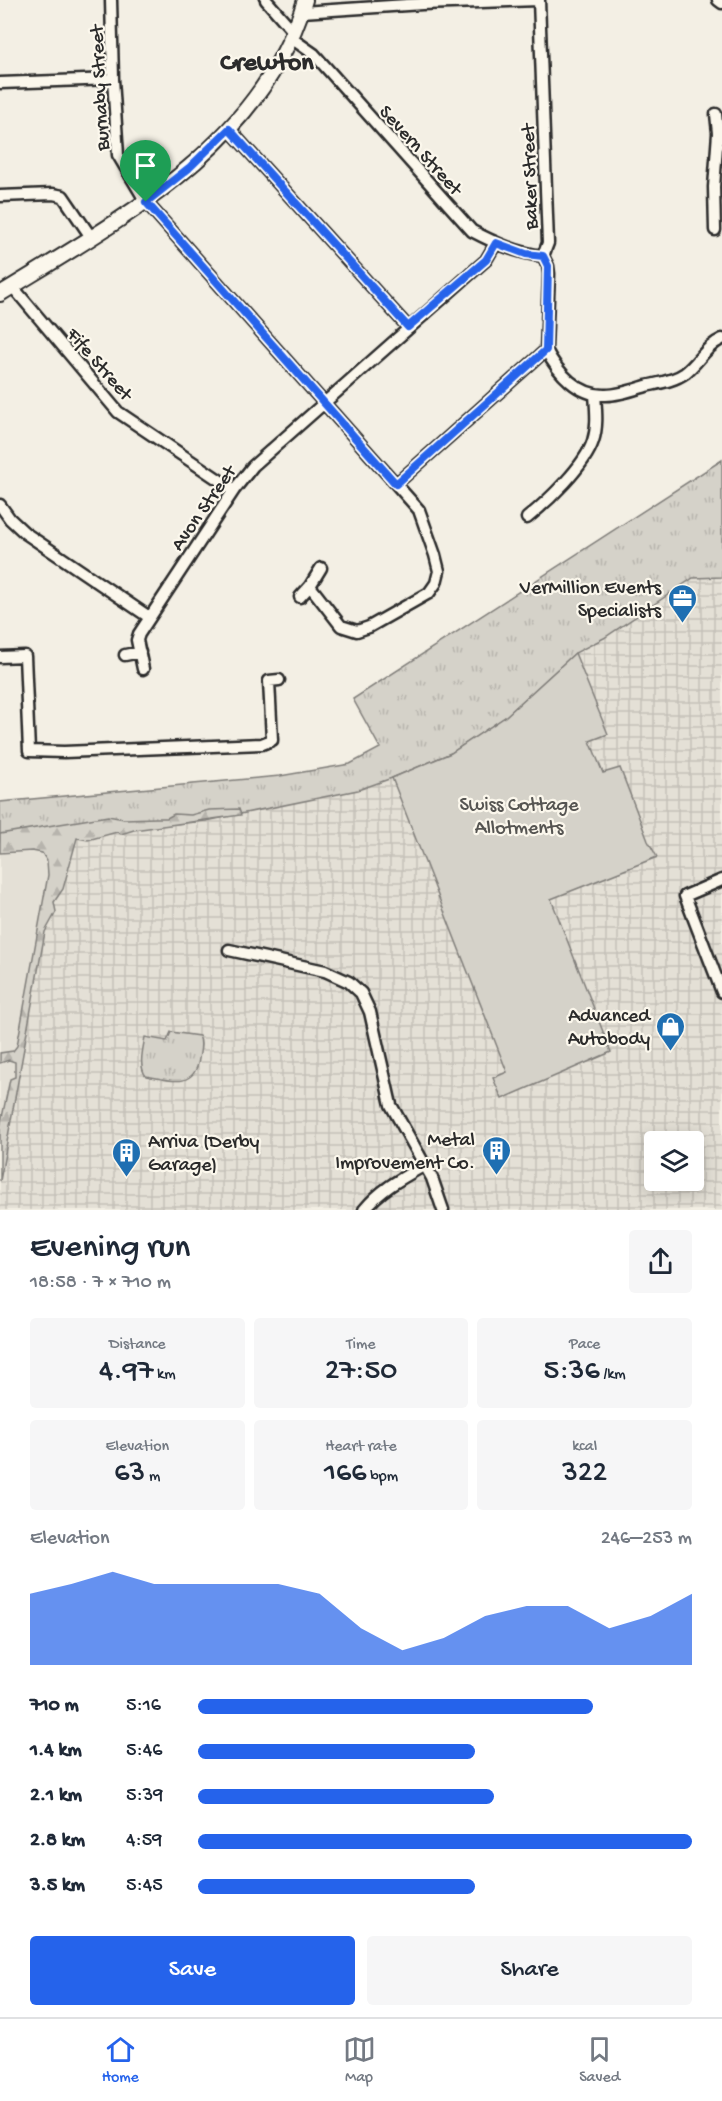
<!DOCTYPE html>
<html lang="en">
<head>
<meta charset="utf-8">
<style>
  body { margin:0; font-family:"Gochi Hand",sans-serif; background:#f6f6f7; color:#1f2937; height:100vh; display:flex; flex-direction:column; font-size:22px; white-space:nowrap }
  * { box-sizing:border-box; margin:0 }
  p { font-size:20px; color:#747a83 }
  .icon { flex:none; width:33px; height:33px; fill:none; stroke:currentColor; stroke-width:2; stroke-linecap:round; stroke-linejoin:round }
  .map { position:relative; height:1210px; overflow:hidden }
  .details { display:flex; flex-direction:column; background:#fff; flex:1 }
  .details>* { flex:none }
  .controls { position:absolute; left:644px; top:1131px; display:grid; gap:12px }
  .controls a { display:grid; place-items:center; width:60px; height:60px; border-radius:6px; background:#fff; box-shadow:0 3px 15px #0003; font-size:30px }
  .pin { position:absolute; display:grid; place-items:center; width:51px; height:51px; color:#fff; margin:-62px -26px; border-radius:50% 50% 50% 0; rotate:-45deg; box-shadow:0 0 6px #0007 }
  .pin .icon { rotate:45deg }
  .round { display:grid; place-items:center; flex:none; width:63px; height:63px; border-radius:6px; background:#f6f6f7 }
  .headline { display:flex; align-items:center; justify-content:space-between; height:102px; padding:0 30px }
  h1 { font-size:33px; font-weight:600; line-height:45px }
  .metrics { display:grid; grid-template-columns:repeat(3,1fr); gap:9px; height:102px; padding:6px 30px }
  .metrics div { display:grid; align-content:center; border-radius:6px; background:#f6f6f7; text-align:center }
  .metrics b { font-size:30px; font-weight:600 }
  .metrics small { font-size:16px; font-weight:400 }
  .metrics p { font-size:16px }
  .chart { height:168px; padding:12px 30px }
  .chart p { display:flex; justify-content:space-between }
  .chart svg { width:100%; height:108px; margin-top:6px; fill:#2563eb; opacity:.7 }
  .button { display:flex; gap:12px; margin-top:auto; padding:12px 30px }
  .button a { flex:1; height:69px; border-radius:6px; background:#2563eb; color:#fff; font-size:24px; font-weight:600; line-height:69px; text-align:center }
  .button a+a { background:#f6f6f7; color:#1f2937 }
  ul { padding:0 30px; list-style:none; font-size:20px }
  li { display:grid; grid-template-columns:96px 72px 1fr; align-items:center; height:45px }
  li i { height:15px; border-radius:8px; background:#2563eb }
  .tab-bar { display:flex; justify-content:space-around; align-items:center; height:84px; border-top:2px solid #e0e1e3; background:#fff; font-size:16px; color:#747a83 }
  .tab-bar a { display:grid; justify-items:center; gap:3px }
  .tab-bar .current { color:#2563eb }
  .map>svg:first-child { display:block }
</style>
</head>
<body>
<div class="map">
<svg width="722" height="1210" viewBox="0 0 722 1210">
  <defs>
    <pattern id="industrial-grid" width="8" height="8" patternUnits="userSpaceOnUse" patternTransform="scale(1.5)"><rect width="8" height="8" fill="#e4e0d6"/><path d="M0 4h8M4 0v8" fill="none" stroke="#c4c0b8"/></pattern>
    <pattern id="grass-tufts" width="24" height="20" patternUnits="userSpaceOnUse" patternTransform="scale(1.5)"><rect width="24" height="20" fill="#d5d2c9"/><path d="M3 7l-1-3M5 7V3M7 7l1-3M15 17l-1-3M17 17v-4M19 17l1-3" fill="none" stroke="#b7b4ad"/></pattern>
    <pattern id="forest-firs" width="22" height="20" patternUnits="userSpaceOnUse" patternTransform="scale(1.5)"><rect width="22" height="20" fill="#d5d2c9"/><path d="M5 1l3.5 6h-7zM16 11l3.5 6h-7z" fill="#b7b4ad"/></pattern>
  </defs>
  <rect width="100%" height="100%" fill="#f3efe4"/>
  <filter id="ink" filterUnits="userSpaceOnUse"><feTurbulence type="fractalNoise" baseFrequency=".0167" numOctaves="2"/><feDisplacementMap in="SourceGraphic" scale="12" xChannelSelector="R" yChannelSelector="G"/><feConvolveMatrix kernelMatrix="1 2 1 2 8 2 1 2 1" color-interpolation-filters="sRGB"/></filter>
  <g filter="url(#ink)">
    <path fill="#e4e0d6" d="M63 835 46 932 0 1181V841Z"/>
    <path fill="url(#industrial-grid)" fill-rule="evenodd" d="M722 577V1210H0V1181L63 835 206 821 358 790 392 778 507 1072 493 1078 502 1098 610 1052 551 899 657 857 648 841 620 768 603 774 590 741 607 733 575 653 604 638 693 578ZM654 1142H693V1180H654Z"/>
    <path fill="url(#grass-tufts)" stroke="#807e7a" stroke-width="1.5" d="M722 460V577L693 578 604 638 575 653 505 717 451 753 392 778 358 790 206 821 0 841V802L280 776 350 764 380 748 353 699Z
      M171 1032 199 1036C203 1043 200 1051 199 1059 194 1090 169 1080 146 1076 138 1066 143 1049 145 1037L167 1041Z"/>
    <path fill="url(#forest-firs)" stroke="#807e7a" stroke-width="1.5" d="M239 809 241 815 134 830 121 834 117 832 88 840 77 838 63 889 54 902 56 912 45 932 0 1181V1127L10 1079 15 1077V1062L9 1060 0 1063V1053L13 1051 17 1046 48 875 47 861 42 853 32 851 0 853V834L108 816 124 819 156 818H167L174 814 191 815 209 810Z"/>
    <path fill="#d5d2c9" stroke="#807e7a" stroke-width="1.5" d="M575 653 608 734 590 741 603 773 620 768 648 841 657 857 551 899 611 1052 502 1099 493 1078 507 1072 392 778 451 753 505 717Z"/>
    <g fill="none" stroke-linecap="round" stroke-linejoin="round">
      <defs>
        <path id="minor" d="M111 0 113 79 118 155 146 202 419 510 435 555 439 571 436 583 429 593 369 627 357 631 341 626 310 586 321 568
          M266 0 294 32
          M539 0 548 243 543 256 548 266 549 274 546 350
          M718 0 722 3
          M302 12 422 4 539 0
          M291 38 314 54 472 231C495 243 517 253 543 256
          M0 83 113 79
          M716 114 718 133
          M229 129 408 327
          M0 196 53 194 63 196 91 237
          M715 230 714 187 718 133 722 132
          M12 286 118 412 234 490
          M546 350C558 373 578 396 606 395 619 395 633 390 646 386 659 383 674 381 685 373 699 362 706 346 722 339
          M396 484 546 350
          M0 505 10 519 25 533 149 617
          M527 518C548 501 585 466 593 441 598 426 596 410 595 394
          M300 597 310 586
          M125 655 140 652
          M0 657 25 656 29 751 64 752 262 744 272 740 269 681 279 680
          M143 669 137 640 139 634 234 490 253 466 486 260 496 243
          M722 880 685 896 722 992
          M229 950 325 971 349 982 361 993 370 1012 391 1105 432 1178 443 1210
          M364 1210C381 1189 402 1178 425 1165"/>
        <path id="tertiary" d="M0 294C120 220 262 145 305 0"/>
      </defs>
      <use href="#minor" stroke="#2b2b2b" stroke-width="15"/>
      <use href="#tertiary" stroke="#2b2b2b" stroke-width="18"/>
      <use href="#minor" stroke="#fbf7ec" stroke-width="10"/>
      <use href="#tertiary" stroke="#fbf7ec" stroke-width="14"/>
    </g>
  </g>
  <g fill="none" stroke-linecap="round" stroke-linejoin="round" filter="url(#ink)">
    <defs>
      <path id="route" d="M229 129 408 327 486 260 496 243 526 254 543 256 548 266 546 350 396 484 146 202 189 168Z"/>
    </defs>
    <use href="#route" stroke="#fff" stroke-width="12"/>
    <use href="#route" stroke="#2563eb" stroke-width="8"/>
  </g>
  <defs>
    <symbol id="office-pin" viewBox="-11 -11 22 30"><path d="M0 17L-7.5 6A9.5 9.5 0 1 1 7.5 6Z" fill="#1f6fb2" stroke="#fbf7ec"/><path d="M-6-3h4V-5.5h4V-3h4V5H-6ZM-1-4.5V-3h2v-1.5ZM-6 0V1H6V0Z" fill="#fff"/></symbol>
    <symbol id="shop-pin" viewBox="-11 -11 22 30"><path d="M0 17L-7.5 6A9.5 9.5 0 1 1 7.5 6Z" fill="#1f6fb2" stroke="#fbf7ec"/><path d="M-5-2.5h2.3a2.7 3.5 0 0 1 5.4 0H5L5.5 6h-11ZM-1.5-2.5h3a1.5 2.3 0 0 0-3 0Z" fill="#fff"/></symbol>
    <symbol id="building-pin" viewBox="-11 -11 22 30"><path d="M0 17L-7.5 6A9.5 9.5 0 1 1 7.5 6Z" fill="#1f6fb2" stroke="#fbf7ec"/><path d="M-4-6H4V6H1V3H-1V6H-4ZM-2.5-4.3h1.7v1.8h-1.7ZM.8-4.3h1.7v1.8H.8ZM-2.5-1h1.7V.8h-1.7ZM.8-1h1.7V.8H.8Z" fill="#fff"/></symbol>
  </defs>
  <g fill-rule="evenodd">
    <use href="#office-pin" x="666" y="582" width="33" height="45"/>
    <use href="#shop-pin" x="654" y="1010" width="33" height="45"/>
    <use href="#building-pin" x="480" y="1134" width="33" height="45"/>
    <use href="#building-pin" x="110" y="1136" width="33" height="45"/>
  </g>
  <g text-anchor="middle" stroke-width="4.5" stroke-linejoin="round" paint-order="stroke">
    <g font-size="20" fill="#2b2b2b" stroke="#fbf7ec">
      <text transform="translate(98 88) rotate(-93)" y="7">Burnaby Street</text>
      <text transform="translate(422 149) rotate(48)" y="7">Severn Street</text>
      <text transform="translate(528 177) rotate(-92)" y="7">Baker Street</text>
      <text transform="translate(101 363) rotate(49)" y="7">Fife Street</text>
      <text transform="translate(202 507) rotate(-55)" y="7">Avon Street</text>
    </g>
    <g font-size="20" fill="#2b2b2b" stroke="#fbf7ec" text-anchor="end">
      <text x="661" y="593">VerMillion Events<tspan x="661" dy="23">Specialists</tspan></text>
      <text x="650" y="1021">Advanced<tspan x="650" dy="23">Autobody</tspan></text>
      <text x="475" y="1145">Metal<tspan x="475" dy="23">Improvement Co.</tspan></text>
      <text x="148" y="1147" text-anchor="start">Arriva (Derby<tspan x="148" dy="23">Garage)</tspan></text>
    </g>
    <g font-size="20" fill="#565552" stroke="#fbf7ec">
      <text x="519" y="810">Swiss Cottage<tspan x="519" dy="23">Allotments</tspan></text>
    </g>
    <g font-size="26" font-weight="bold" fill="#2b2b2b" stroke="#fbf7ec">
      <text x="267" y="69">Crewton</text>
    </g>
  </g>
</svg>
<div class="controls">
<a><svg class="icon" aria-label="layers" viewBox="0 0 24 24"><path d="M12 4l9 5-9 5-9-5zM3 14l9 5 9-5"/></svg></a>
</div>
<div class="pin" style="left:146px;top:202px;background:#1e9e55"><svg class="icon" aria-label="arrive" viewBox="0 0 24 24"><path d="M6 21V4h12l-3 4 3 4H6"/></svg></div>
</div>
<section class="details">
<div class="headline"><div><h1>Evening run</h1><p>18:58 · 7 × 710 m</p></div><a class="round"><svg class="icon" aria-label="share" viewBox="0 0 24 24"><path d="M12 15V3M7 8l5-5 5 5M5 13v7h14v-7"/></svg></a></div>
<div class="metrics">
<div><p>Distance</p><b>4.97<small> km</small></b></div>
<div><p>Time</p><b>27:50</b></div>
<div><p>Pace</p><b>5:36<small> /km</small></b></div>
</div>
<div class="metrics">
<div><p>Elevation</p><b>63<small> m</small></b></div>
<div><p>Heart rate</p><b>166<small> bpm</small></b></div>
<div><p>kcal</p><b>322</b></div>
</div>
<div class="chart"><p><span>Elevation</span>246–253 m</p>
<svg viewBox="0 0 160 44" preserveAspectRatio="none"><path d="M0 44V15L10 11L20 6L30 11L40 11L50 11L60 11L70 15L80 29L90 38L100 33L110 24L120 20L130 20L140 29L150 24L160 15V44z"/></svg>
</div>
<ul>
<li><b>710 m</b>5:16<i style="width:80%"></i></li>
<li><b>1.4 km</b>5:46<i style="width:56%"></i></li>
<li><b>2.1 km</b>5:39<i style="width:60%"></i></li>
<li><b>2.8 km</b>4:59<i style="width:100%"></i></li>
<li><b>3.5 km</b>5:45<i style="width:56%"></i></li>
</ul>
<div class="button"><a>Save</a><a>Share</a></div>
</section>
<nav class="tab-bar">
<a class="current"><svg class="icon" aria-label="home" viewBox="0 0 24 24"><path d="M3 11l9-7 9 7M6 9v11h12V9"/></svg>Home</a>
<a><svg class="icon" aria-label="map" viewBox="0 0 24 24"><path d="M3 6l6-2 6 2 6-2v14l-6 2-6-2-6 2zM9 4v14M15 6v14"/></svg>Map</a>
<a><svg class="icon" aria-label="saved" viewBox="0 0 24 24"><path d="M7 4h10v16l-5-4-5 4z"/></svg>Saved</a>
</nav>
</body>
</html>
